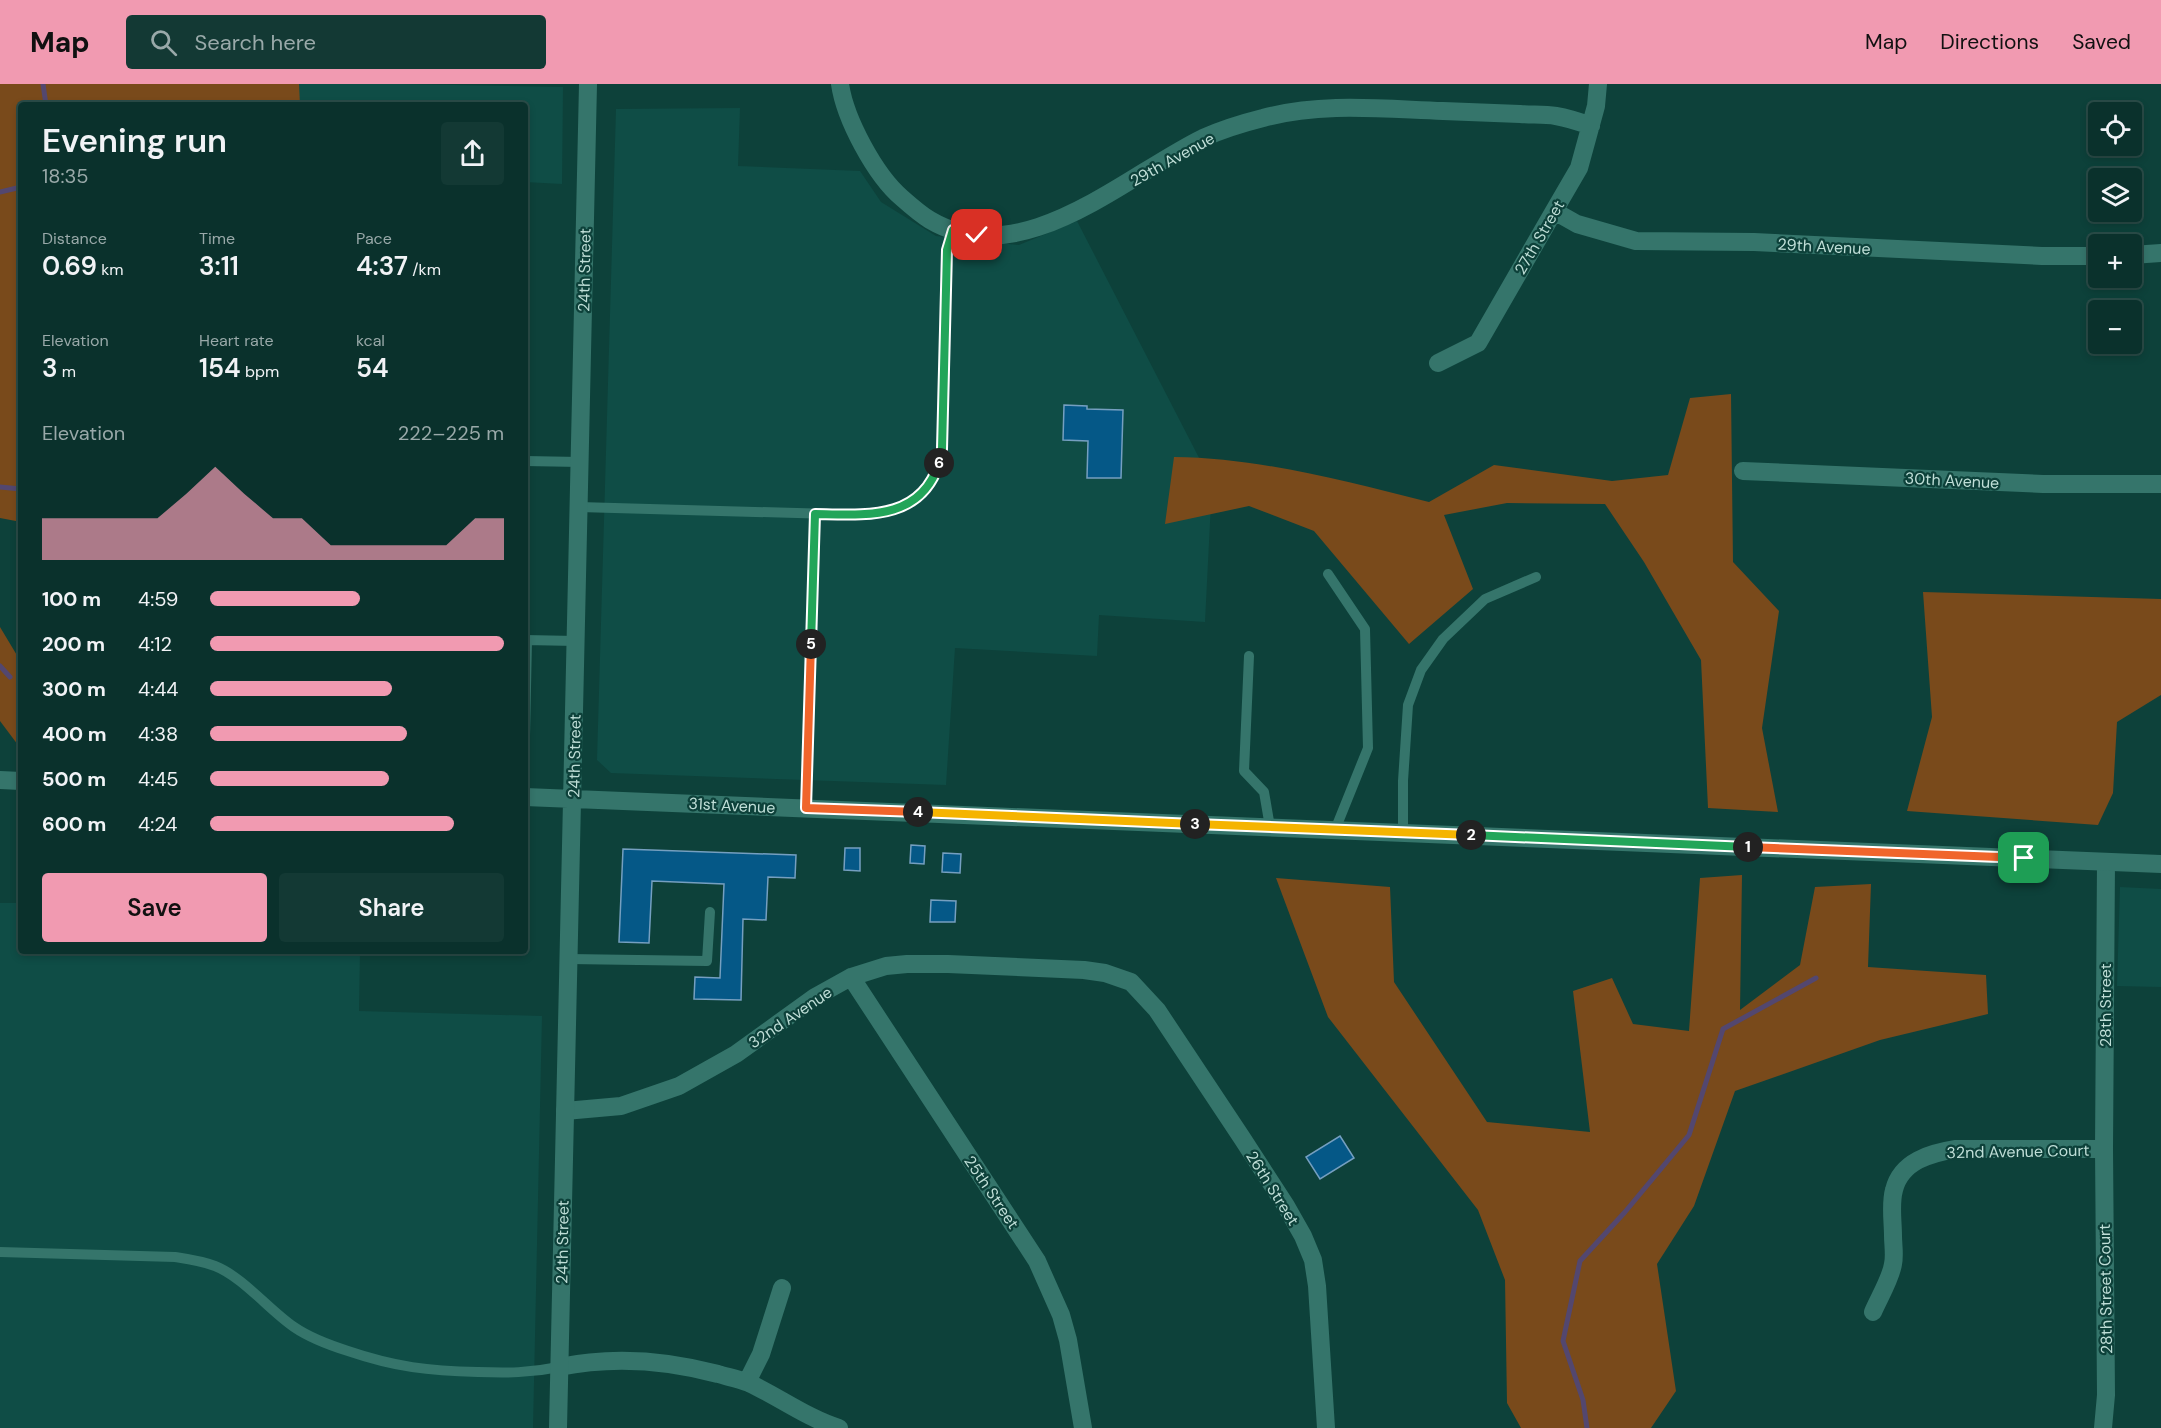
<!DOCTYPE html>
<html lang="en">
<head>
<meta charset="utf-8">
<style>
  body { margin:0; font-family:"DM Sans",sans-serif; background:#133934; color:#f1f3f6; height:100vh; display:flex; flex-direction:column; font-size:22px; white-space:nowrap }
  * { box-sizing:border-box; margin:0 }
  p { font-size:20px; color:#99a9a9 }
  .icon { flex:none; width:33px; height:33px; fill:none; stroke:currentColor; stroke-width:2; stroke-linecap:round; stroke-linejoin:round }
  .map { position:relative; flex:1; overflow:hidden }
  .drawer { position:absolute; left:18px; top:18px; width:510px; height:852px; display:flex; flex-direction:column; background:#0a312c; border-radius:6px; box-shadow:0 3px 9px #0003,0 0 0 2px #2a4c48 }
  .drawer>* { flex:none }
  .buttons { position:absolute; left:2088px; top:18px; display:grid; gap:12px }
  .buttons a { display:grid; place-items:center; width:54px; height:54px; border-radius:6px; background:#0a312c; box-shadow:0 3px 9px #0003,0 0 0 2px #2a4c48; font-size:30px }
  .pin { position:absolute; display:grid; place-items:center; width:51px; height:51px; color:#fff; margin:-26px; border-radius:12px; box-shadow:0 3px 9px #0006 }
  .km { position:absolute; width:30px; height:30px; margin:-15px; border-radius:50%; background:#222; color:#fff; font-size:16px; line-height:30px; text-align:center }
  .round { display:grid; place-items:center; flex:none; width:63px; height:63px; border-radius:6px; background:#133934 }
  .overview { display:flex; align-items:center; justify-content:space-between; height:102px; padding:0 24px }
  h1 { font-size:33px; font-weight:600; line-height:45px }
  .figures { display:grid; grid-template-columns:repeat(3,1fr); gap:9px; height:102px; padding:6px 24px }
  .figures div { display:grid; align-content:center }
  .figures b { font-size:26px; font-weight:600 }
  .figures small { font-size:16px; font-weight:400 }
  .figures p { font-size:16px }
  .chart { height:168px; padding:12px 24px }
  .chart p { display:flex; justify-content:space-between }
  .chart svg { width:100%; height:108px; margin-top:6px; fill:#f19ab1; opacity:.7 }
  .action { display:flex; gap:12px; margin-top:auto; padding:12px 24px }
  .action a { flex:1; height:69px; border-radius:6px; background:#f19ab1; color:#111; font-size:24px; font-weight:600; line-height:69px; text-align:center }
  .action a+a { background:#133934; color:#f1f3f6 }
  ul { padding:0 24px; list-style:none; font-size:20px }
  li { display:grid; grid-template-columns:96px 72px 1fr; align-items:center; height:45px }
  li i { height:15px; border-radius:8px; background:#f19ab1 }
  header { display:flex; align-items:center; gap:36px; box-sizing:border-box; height:84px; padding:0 30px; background:#f19ab1; color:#111 }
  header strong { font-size:28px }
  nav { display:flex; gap:33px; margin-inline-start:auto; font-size:21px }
  .search { width:420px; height:54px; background:#133934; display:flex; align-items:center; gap:15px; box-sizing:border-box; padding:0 21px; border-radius:6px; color:#99a9a9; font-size:22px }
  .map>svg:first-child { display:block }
</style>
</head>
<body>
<header>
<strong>Map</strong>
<div class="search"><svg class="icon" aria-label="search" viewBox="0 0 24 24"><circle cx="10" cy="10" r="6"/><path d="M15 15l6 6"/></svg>Search here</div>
<nav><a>Map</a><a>Directions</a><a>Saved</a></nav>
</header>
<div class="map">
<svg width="2161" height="1344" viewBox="0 0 2161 1344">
  <rect width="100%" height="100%" fill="#0d413a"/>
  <path fill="#0f4d46" d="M0 0H400L563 3 562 100 525 98V21H21Z
    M740 24 738 82 860 87 881 118 936 152 1019 161 1077 137 1212 399 1205 538 1099 531 1097 572 955 564 946 701 611 689 597 676 616 25Z
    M2120 803 2161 805V903L2117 902Z
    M0 819H21V867H360L359 927 542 932 533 1344H0Z"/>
  <path fill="#794a1b" d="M0 0H299L300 21H21V438L0 434Z
    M1731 310 1733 478 1779 527 1762 644 1778 728 1708 724 1701 576 1644 478 1605 420 1507 419 1444 431 1473 505 1409 560 1314 447 1249 422 1165 440 1174 373C1261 374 1344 397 1429 418L1494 381 1612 397 1668 391 1690 314Z
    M1923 508 2161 515V611L2117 638 2113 709 2098 741 1907 727 1932 633Z
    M0 543 21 578V665L0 637Z
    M1742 791 1740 926 1800 881 1815 803 1871 800 1868 883 1986 891 1988 930 1880 956 1735 1007 1694 1122 1657 1180 1676 1307 1651 1344H1521L1507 1319 1505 1196 1478 1126 1328 933 1276 794 1390 803 1394 898 1487 1038 1590 1048 1573 907 1612 894 1633 940 1689 947 1700 794Z"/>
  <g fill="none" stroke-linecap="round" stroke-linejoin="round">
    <path stroke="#53476f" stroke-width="5" d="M43 0 46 21
      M0 108 21 103
      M0 403 21 405
      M0 582 10 593
      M1587 1344 1583 1316 1563 1257 1580 1177 1625 1128 1689 1051 1723 945 1816 894"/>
  </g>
  <path fill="#055887" stroke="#759fc0" stroke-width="1.5" d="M1064 321 1087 322V325L1123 326 1121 394H1087L1088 357 1063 356Z
    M911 761 925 762 924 780 910 779Z
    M845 764H860V787L844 786Z
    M623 765 796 771 795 794 768 793 766 836 743 835 741 916 694 915 695 893 720 894 724 800 652 797 649 859 619 858Z
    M943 769 961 770 960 789 942 788Z
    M931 816 956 817 955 838H930Z
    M1340 1052 1354 1074 1320 1095 1306 1073Z"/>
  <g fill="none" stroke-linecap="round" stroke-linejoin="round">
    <path stroke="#35756b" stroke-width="10" d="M525 377 580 378
      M579 423 867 431C910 425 933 409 942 365L947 166 953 146
      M1328 490 1365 545 1368 664 1335 746
      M525 556 576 557
      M1249 572 1244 687 1264 708 1270 743
      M525 652 527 556
      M806 724 815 430
      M1403 748V697L1408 621 1421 586 1443 555 1485 515 1536 493
      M569 875 707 877 710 828
      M0 1168 175 1173C188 1175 202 1177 215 1182 243 1193 269 1226 294 1243 310 1254 329 1261 348 1267 395 1283 429 1287 478 1288 507 1289 530 1289 559 1283"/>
    <path stroke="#35756b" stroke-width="18" d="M840 0C845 35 875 91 902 114 911 122 920 130 930 136 1021 190 1125 92 1203 54 1221 46 1243 39 1263 34 1321 18 1383 25 1443 27 1469 28 1494 29 1520 30 1532 31 1544 30 1556 32 1568 34 1580 38 1591 42
      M1554 127 1577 140 1636 157 1754 158 2042 172H2098
      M2132 171 2161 169
      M1438 279 1478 259 1554 127 1579 84 1596 22 1598 0
      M1743 387 2043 400H2161
      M851 893 1037 1177 1061 1231 1068 1256 1083 1344
      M565 1027 621 1022 679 1002 736 970 815 913 851 893 886 882 907 880H948L1084 886 1105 889 1131 898 1157 926 1242 1054 1286 1122 1303 1152 1313 1176 1317 1202 1326 1344
      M1873 1228C1879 1214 1891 1194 1893 1180 1895 1171 1893 1161 1893 1152 1893 1137 1890 1120 1894 1106 1901 1077 1931 1069 1956 1065H2104
      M559 1283C612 1272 666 1276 718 1290 728 1293 739 1295 749 1299 779 1313 807 1334 839 1344
      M747 1298 761 1270 782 1204
      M2103 1344 2106 1311 2104 1065 2106 778"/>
    <path stroke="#35756b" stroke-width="18" d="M0 696 21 697
      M525 713 2161 780
      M558 1344 588 0"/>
  </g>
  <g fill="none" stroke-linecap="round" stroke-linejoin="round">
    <defs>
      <path id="split-1" d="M1748 763 2024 774"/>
      <path id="split-2" d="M1471 751 1748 763"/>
      <path id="split-3" d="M1195 740 1471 751"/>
      <path id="split-4" d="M918 728 1195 740"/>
      <path id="split-5" d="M811 560 806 724 918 728"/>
      <path id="split-6" d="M811 560 815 430C865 431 921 437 939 379"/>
      <path id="split-7" d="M939 379 942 365 947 166 953 146 977 151"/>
    </defs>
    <use href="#split-1" stroke="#fff" stroke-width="12"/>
    <use href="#split-2" stroke="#fff" stroke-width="12"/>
    <use href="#split-3" stroke="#fff" stroke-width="12"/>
    <use href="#split-4" stroke="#fff" stroke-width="12"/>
    <use href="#split-5" stroke="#fff" stroke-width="12"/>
    <use href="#split-6" stroke="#fff" stroke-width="12"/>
    <use href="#split-7" stroke="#fff" stroke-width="12"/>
    <use href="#split-1" stroke="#f0652b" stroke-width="8"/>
    <use href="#split-2" stroke="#22a559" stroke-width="8"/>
    <use href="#split-3" stroke="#f5b400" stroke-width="8"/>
    <use href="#split-4" stroke="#f5b400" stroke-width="8"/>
    <use href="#split-5" stroke="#f0652b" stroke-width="8"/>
    <use href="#split-6" stroke="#22a559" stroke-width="8"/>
    <use href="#split-7" stroke="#22a559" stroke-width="8"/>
  </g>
  <g text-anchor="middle" stroke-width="4.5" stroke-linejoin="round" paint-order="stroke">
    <g font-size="16" fill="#bfded7" stroke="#0d413a">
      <text transform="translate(1172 75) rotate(-29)" y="6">29th Avenue</text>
      <text transform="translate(1539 153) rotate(-60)" y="6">27th Street</text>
      <text transform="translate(1824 162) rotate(3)" y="6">29th Avenue</text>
      <text transform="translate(584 186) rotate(-89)" y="6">24th Street</text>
      <text transform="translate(1952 396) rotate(3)" y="6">30th Avenue</text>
      <text transform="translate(574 672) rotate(-89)" y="6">24th Street</text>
      <text transform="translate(732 721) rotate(3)" y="6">31st Avenue</text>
      <text transform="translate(2105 921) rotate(-90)" y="6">28th Street</text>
      <text transform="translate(790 933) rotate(-34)" y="6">32nd Avenue</text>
      <text transform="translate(2018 1067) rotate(-1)" y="6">32nd Avenue Court</text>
      <text transform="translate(1273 1104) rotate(58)" y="6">26th Street</text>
      <text transform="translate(992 1108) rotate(56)" y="6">25th Street</text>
      <text transform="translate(562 1158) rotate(-89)" y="6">24th Street</text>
      <text transform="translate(2105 1205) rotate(-91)" y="6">28th Street Court</text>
    </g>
  </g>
</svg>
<div class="buttons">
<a><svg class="icon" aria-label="locate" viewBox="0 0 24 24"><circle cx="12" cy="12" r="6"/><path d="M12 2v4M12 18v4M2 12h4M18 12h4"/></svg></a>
<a><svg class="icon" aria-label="layers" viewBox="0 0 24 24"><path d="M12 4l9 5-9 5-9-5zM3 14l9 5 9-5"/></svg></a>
<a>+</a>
<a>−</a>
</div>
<div class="pin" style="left:2024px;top:774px;background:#1e9e55"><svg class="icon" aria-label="arrive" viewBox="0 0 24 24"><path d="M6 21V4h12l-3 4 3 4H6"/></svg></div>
<div class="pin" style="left:977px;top:151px;background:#d93025"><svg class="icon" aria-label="check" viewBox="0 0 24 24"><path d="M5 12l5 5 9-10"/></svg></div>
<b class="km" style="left:1748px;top:763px">1</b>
<b class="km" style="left:1471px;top:751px">2</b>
<b class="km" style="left:1195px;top:740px">3</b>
<b class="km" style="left:918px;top:728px">4</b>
<b class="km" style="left:811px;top:560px">5</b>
<b class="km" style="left:939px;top:379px">6</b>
<section class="drawer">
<div class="overview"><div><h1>Evening run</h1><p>18:35</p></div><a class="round"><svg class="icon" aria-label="share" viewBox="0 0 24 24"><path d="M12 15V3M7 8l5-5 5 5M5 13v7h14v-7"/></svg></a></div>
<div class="figures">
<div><p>Distance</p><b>0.69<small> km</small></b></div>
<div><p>Time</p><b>3:11</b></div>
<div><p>Pace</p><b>4:37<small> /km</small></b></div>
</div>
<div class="figures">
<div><p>Elevation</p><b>3<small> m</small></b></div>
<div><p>Heart rate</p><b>154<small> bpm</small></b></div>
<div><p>kcal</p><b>54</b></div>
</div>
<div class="chart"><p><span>Elevation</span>222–225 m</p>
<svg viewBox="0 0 160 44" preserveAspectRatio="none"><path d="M0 44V27L10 27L20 27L30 27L40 27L50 17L60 6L70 17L80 27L90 27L100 38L110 38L120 38L130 38L140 38L150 27L160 27V44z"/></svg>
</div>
<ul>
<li><b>100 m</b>4:59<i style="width:51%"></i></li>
<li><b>200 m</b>4:12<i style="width:100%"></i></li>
<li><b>300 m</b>4:44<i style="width:62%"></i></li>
<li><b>400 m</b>4:38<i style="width:67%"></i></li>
<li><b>500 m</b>4:45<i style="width:61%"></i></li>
<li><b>600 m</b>4:24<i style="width:83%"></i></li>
</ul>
<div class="action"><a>Save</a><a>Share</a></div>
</section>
</div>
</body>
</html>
